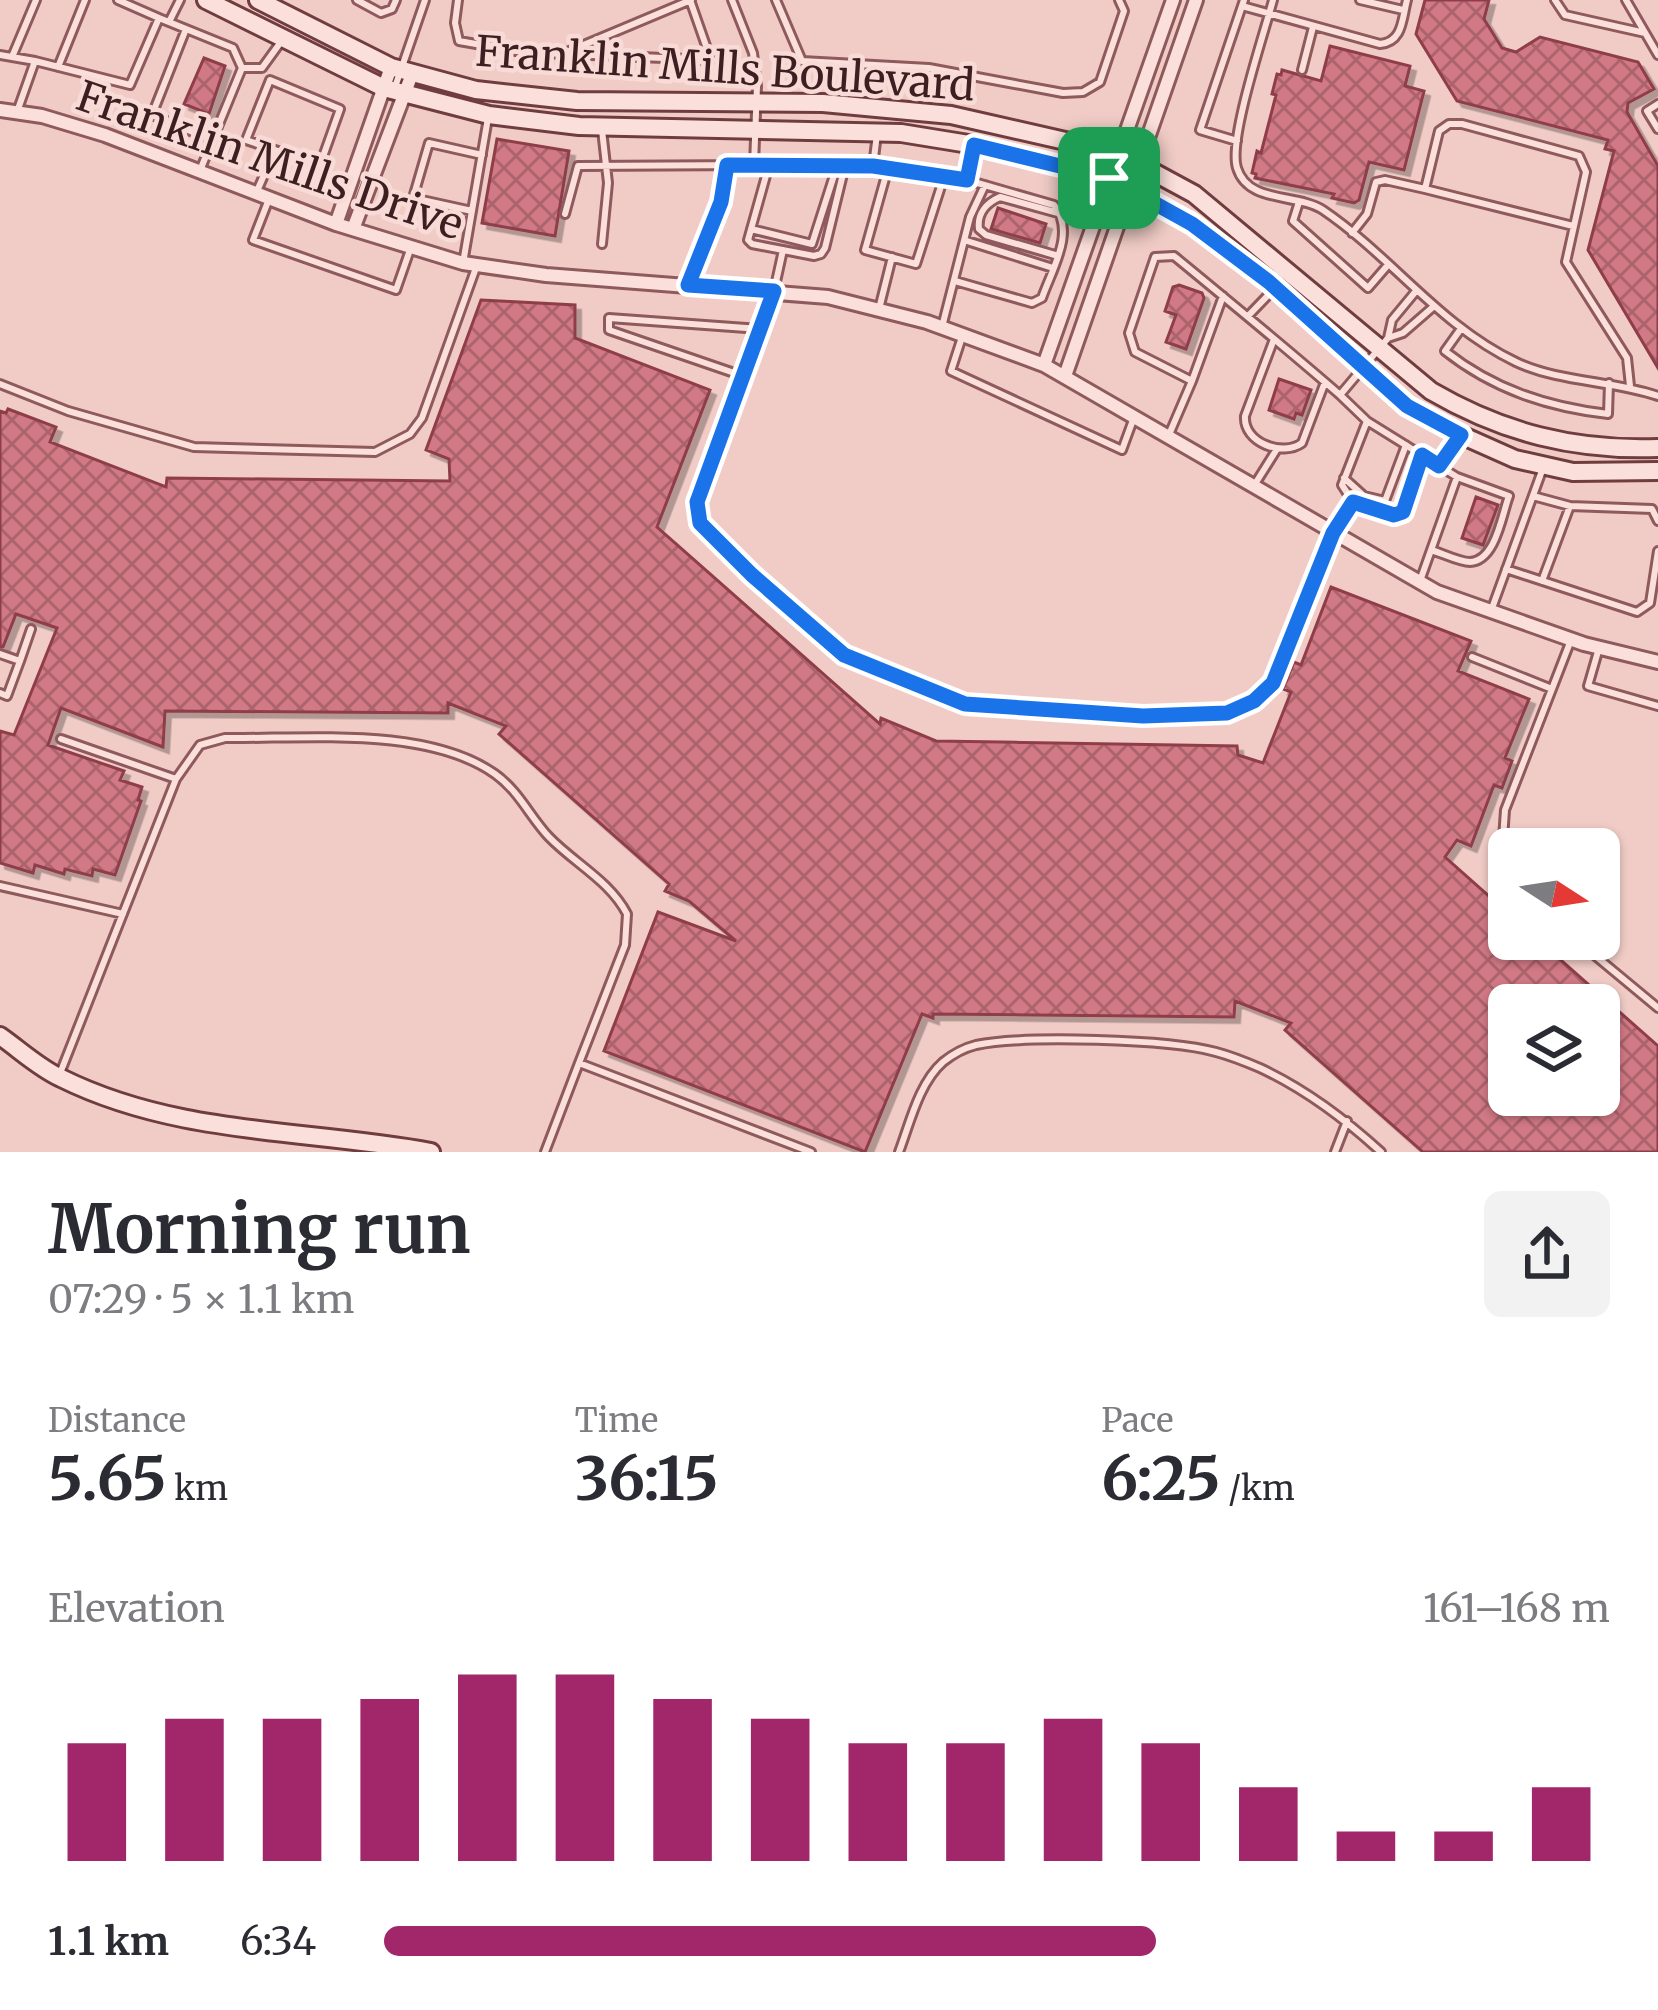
<!DOCTYPE html>
<html lang="en">
<head>
<meta charset="utf-8">
<style>
  body { margin:0; font-family:Merriweather,serif; background:#f2f2f3; color:#2b2b33; height:100vh; display:flex; flex-direction:column; font-size:45px; white-space:nowrap }
  * { box-sizing:border-box; margin:0 }
  p { font-size:39px; color:#7c7c81 }
  .icon { flex:none; width:66px; height:66px; fill:none; stroke:currentColor; stroke-width:2; stroke-linecap:round; stroke-linejoin:round }
  .map { position:relative; height:1152px; overflow:hidden }
  .side { display:flex; flex-direction:column; background:#fff; flex:1 }
  .side>* { flex:none }
  .needle { width:78px; rotate:102deg }
  .controls { position:absolute; left:1488px; top:828px; display:grid; gap:24px }
  .controls a { display:grid; place-items:center; width:132px; height:132px; border-radius:18px; background:#fff; box-shadow:0 3px 9px #0004; font-size:60px }
  .pin { position:absolute; display:grid; place-items:center; width:102px; height:102px; color:#fff; margin:-51px; border-radius:24px; box-shadow:0 6px 18px #0006 }
  .round { display:grid; place-items:center; flex:none; width:126px; height:126px; border-radius:18px; background:#f2f2f3 }
  .head { display:flex; align-items:center; justify-content:space-between; height:204px; padding:0 48px }
  h1 { font-size:66px; font-weight:700; line-height:90px }
  .figures { display:grid; grid-template-columns:repeat(3,1fr); gap:18px; height:204px; padding:12px 48px }
  .figures div { display:grid; align-content:center }
  .figures b { font-size:60px; font-weight:700 }
  .figures small { font-size:33px; font-weight:400 }
  .figures p { font-size:33px }
  .chart { height:336px; padding:24px 48px }
  .chart p { display:flex; justify-content:space-between }
  .chart svg { width:100%; height:216px; margin-top:12px; stroke:#a1266a; stroke-width:6 }
  ul { padding:0 48px; list-style:none; font-size:39px }
  li { display:grid; grid-template-columns:192px 144px 1fr; align-items:center; height:90px }
  li i { height:30px; border-radius:15px; background:#a1266a }
  .map>svg:first-child { display:block }
</style>
</head>
<body>
<div class="map">
<svg width="1658" height="1152" viewBox="0 0 1658 1152">
  <defs>
    <pattern id="building-cross-hatch" width="8" height="8" patternUnits="userSpaceOnUse" patternTransform="scale(3)"><rect width="8" height="8" fill="#d17985"/><path d="M0 0l8 8M0 8l8-8" fill="none" stroke="#ab636c"/></pattern>
    <filter id="shadow"><feDropShadow dx="5.5" dy="5.5" stdDeviation="0" flood-color="#0004"/></filter>
  </defs>
  <rect width="100%" height="100%" fill="#f1ccc6"/>
  <path fill="url(#building-cross-hatch)" stroke="#8e3e4a" stroke-width="3" fill-rule="evenodd" filter="url(#shadow)" d="M1425 0H1489L1484 19 1502 48 1516 52 1540 37 1638 62 1654 89 1628 103 1627 112 1658 166V368L1588 250 1614 151 1605 149 1608 140 1457 101 1416 34Z
    M1330 46 1410 66 1405 86 1424 91 1404 170 1369 162 1359 200 1354 203 1332 198 1334 194 1255 178 1256 174 1252 173 1257 151 1261 153 1276 95 1272 94 1277 74 1281 75 1282 70 1321 81Z
    M204 58 225 66 209 114 184 104Z
    M497 139 569 151 555 236 482 223Z
    M998 208 1046 224 1040 243 991 229Z
    M1179 285 1202 293 1204 298 1186 349 1166 342 1176 315 1165 311 1173 287Z
    M481 300 575 305V338L710 390 657 527 880 724 881 718 936 741 1237 746 1238 755 1263 763 1291 692 1283 689 1294 662 1301 665 1331 587 1471 641 1458 671 1529 699 1505 758 1512 761 1502 788 1494 785 1471 846 1457 840 1445 857 1509 914V939H1537L1658 1046V1152H1423L1285 1030 1291 1023 1235 1001 1234 1017 933 1014V1018L922 1014 865 1152 604 1051 658 912 736 941 689 901 665 891 669 884 499 734 506 726 448 703V713L165 711 163 747 61 708 48 745 124 771 120 780 142 787 138 800 141 801 115 875 93 869 92 876 65 869 64 874 35 865 33 873 0 863V731L14 735 57 628 16 614 3 647H0V411L6 413 8 409 56 427 50 442 166 487 167 478 450 481 449 459 426 450ZM1509 1005H1599V1095H1509Z
    M1279 379 1311 390 1302 415 1296 413 1294 419 1269 410Z
    M1476 497 1498 505 1483 545 1462 538Z"/>
  <g fill="none" stroke-linecap="round" stroke-linejoin="round">
    <defs>
      <path id="lane" d="M118 0 159 18
        M357 0 381 13 392 9 396 0
        M458 0 455 23 459 41 516 51 562 54 691 0
        M732 0 753 53 757 86 754 165 873 166 967 180
        M776 0 802 61 929 68 1063 93 1083 92 1100 82 1124 11 1119 0
        M1273 0C1264 34 1228 140 1237 168 1248 204 1297 193 1323 210 1392 257 1440 326 1516 362 1561 383 1612 380 1658 396
        M1360 0 1403 10
        M1555 0 1565 15 1645 33
        M1626 0 1658 55
        M1242 6 1380 44C1403 42 1402 19 1407 0
        M169 22 180 0
        M186 29 152 115 212 140
        M568 54 711 60 690 0
        M0 55 35 61
        M12 57 36 0
        M58 67 85 0
        M242 68H262L283 39
        M1302 70 1313 27
        M395 87 425 0
        M1658 104 1647 111 1658 129
        M18 109 35 61 130 85 159 18 233 48 242 68 199 173
        M1237 141 1200 130 1244 0
        M769 165 748 240 752 244 814 256 821 254 825 248 845 166
        M873 166 877 134
        M888 168 865 250 916 264 944 177
        M1425 189 1573 226
        M257 191 275 150 320 165 340 109 270 80 246 140 275 150
        M269 199 253 240 396 290 411 247
        M1299 202 1293 221 1368 288 1387 266
        M472 211 413 198 429 143 482 155
        M565 214 578 166 754 165
        M751 229 812 244 837 166
        M1352 233 1367 214 1376 182 1385 180 1425 189 1439 131 1449 124H1462L1579 156 1586 172 1566 262 1627 358 1630 386
        M967 241 1053 268
        M602 244 608 183 602 130
        M783 250 774 291 696 513 700 523 751 575 844 654 965 704 982 708 1143 716 1227 713 1254 701 1273 683 1333 533 1353 502
        M1055 255 986 235 979 229C977 214 986 203 1000 197L1058 213
        M463 263 488 118
        M955 281 1032 303 1042 298C1052 269 1076 232 1054 205L967 180 974 148
        M688 285 721 202 727 165
        M1223 296 1192 381 1135 352 1129 333 1155 257 1174 256C1230 302 1286 348 1340 395
        M879 309 892 257
        M1248 316 1274 289
        M942 327 970 217 985 185
        M1460 330 1445 351C1493 389 1547 407 1608 414L1609 383
        M962 337 951 371 1122 450 1133 420
        M1388 338 1392 320 1416 291
        M1274 339 1245 416C1243 443 1283 457 1302 443L1325 382
        M743 376 609 330V318L760 329
        M0 384 68 411 194 447 375 452 410 434 422 418 477 265
        M1367 421 1340 395 1388 338 1403 333 1433 307
        M1168 437 1192 381
        M1422 455 1403 512 1393 515 1353 502 1342 485 1367 421 1457 477 1509 496C1502 514 1496 561 1470 562 1459 562 1442 553 1431 550
        M1439 466 1458 438
        M1344 478 1364 496 1385 501 1406 445
        M1255 484 1277 449
        M1533 496 1570 506 1652 509 1658 521
        M1506 569 1637 612 1650 603 1658 551
        M1420 581 1457 477
        M1542 581 1570 506
        M1491 611 1543 468
        M1599 648 1588 686 1658 706
        M0 654 20 661 7 696 0 693
        M1472 657 1552 689
        M20 661 31 629
        M61 739 176 779
        M1509 862 1503 839 1505 810 1571 640
        M0 886 123 914
        M1575 939 1658 1008
        M59 1076 176 779 200 745 225 738C306 739 427 726 495 774 519 791 530 817 549 837 574 863 610 881 627 914L625 945 579 1063
        M545 1152 579 1063 811 1152
        M899 1152C910 1123 919 1083 943 1062 953 1054 964 1048 976 1045 1025 1035 1169 1039 1216 1052 1231 1056 1246 1062 1260 1068 1305 1089 1345 1119 1381 1152
        M1335 1152 1347 1121"/>
      <path id="street" d="M0 110 42 116 105 135 336 224 463 263 546 275 828 297 927 322 1044 365 1437 592 1584 644 1658 662
        M336 224 391 67
        M353 229 412 74
        M1044 365 1173 0
        M1065 376 1196 0"/>
      <path id="secondary" d="M206 0 384 88 489 115 579 126 901 133 981 146 1109 178 1192 224 1269 282 1407 406 1461 435 1515 459 1573 472 1658 471
        M258 0 391 67 476 90 577 101 823 103 951 115 1118 153 1194 194 1431 391C1503 433 1575 451 1658 448
        M0 1036C20 1050 39 1068 61 1078 178 1136 306 1129 431 1152"/>
    </defs>
    <use href="#lane" stroke="#8e5a5b" stroke-width="12"/>
    <use href="#street" stroke="#8e5a5b" stroke-width="18"/>
    <use href="#secondary" stroke="#703d3f" stroke-width="22"/>
    <use href="#lane" stroke="#fbdfda" stroke-width="6"/>
    <use href="#street" stroke="#fbdfda" stroke-width="12"/>
    <use href="#secondary" stroke="#fbdfda" stroke-width="16"/>
  </g>
  <g fill="none" stroke-linecap="round" stroke-linejoin="round">
    <defs>
      <path id="route" d="M974 145 1109 178 1192 224 1269 282 1407 406 1461 435 1439 466 1422 455 1403 512 1394 515 1353 502 1333 533 1273 683 1254 701 1227 713 1143 716 965 704 844 655 752 575 700 523 697 502 774 291 688 285 721 202 727 165 873 166 967 180Z"/>
    </defs>
    <use href="#route" stroke="#fff" stroke-width="24"/>
    <use href="#route" stroke="#1a73e8" stroke-width="15"/>
  </g>
  <g text-anchor="middle" stroke-width="9" stroke-linejoin="round" paint-order="stroke">
    <g font-size="42" fill="#3d1f21" stroke="#f8dbd6">
      <text transform="translate(725 68) rotate(4)" y="15">Franklin Mills Boulevard</text>
      <text transform="translate(270 160) rotate(19)" y="15">Franklin Mills Drive</text>
    </g>
  </g>
</svg>
<div class="controls">
<a><svg class="needle" viewBox="-14 -14 28 28"><path d="M0-13l5 13h-10z" fill="#e53935"/><path d="M0 13l5-13h-10z" fill="#7c7c81"/></svg></a>
<a><svg class="icon" aria-label="layers" viewBox="0 0 24 24"><path d="M12 4l9 5-9 5-9-5zM3 14l9 5 9-5"/></svg></a>
</div>
<div class="pin" style="left:1109px;top:178px;background:#1e9e55"><svg class="icon" aria-label="arrive" viewBox="0 0 24 24"><path d="M6 21V4h12l-3 4 3 4H6"/></svg></div>
</div>
<section class="side">
<div class="head"><div><h1>Morning run</h1><p>07:29 · 5 × 1.1 km</p></div><a class="round"><svg class="icon" aria-label="share" viewBox="0 0 24 24"><path d="M12 15V3M7 8l5-5 5 5M5 13v7h14v-7"/></svg></a></div>
<div class="figures">
<div><p>Distance</p><b>5.65<small> km</small></b></div>
<div><p>Time</p><b>36:15</b></div>
<div><p>Pace</p><b>6:25<small> /km</small></b></div>
</div>
<div class="chart"><p><span>Elevation</span>161–168 m</p>
<svg viewBox="0 0 160 44" preserveAspectRatio="none"><path d="M5 44V20M15 44V15M25 44V15M35 44V11M45 44V6M55 44V6M65 44V11M75 44V15M85 44V20M95 44V20M105 44V15M115 44V20M125 44V29M135 44V38M145 44V38M155 44V29"/></svg>
</div>
<ul>
<li><b>1.1 km</b>6:34<i style="width:63%"></i></li>
</ul>
</section>
</body>
</html>
